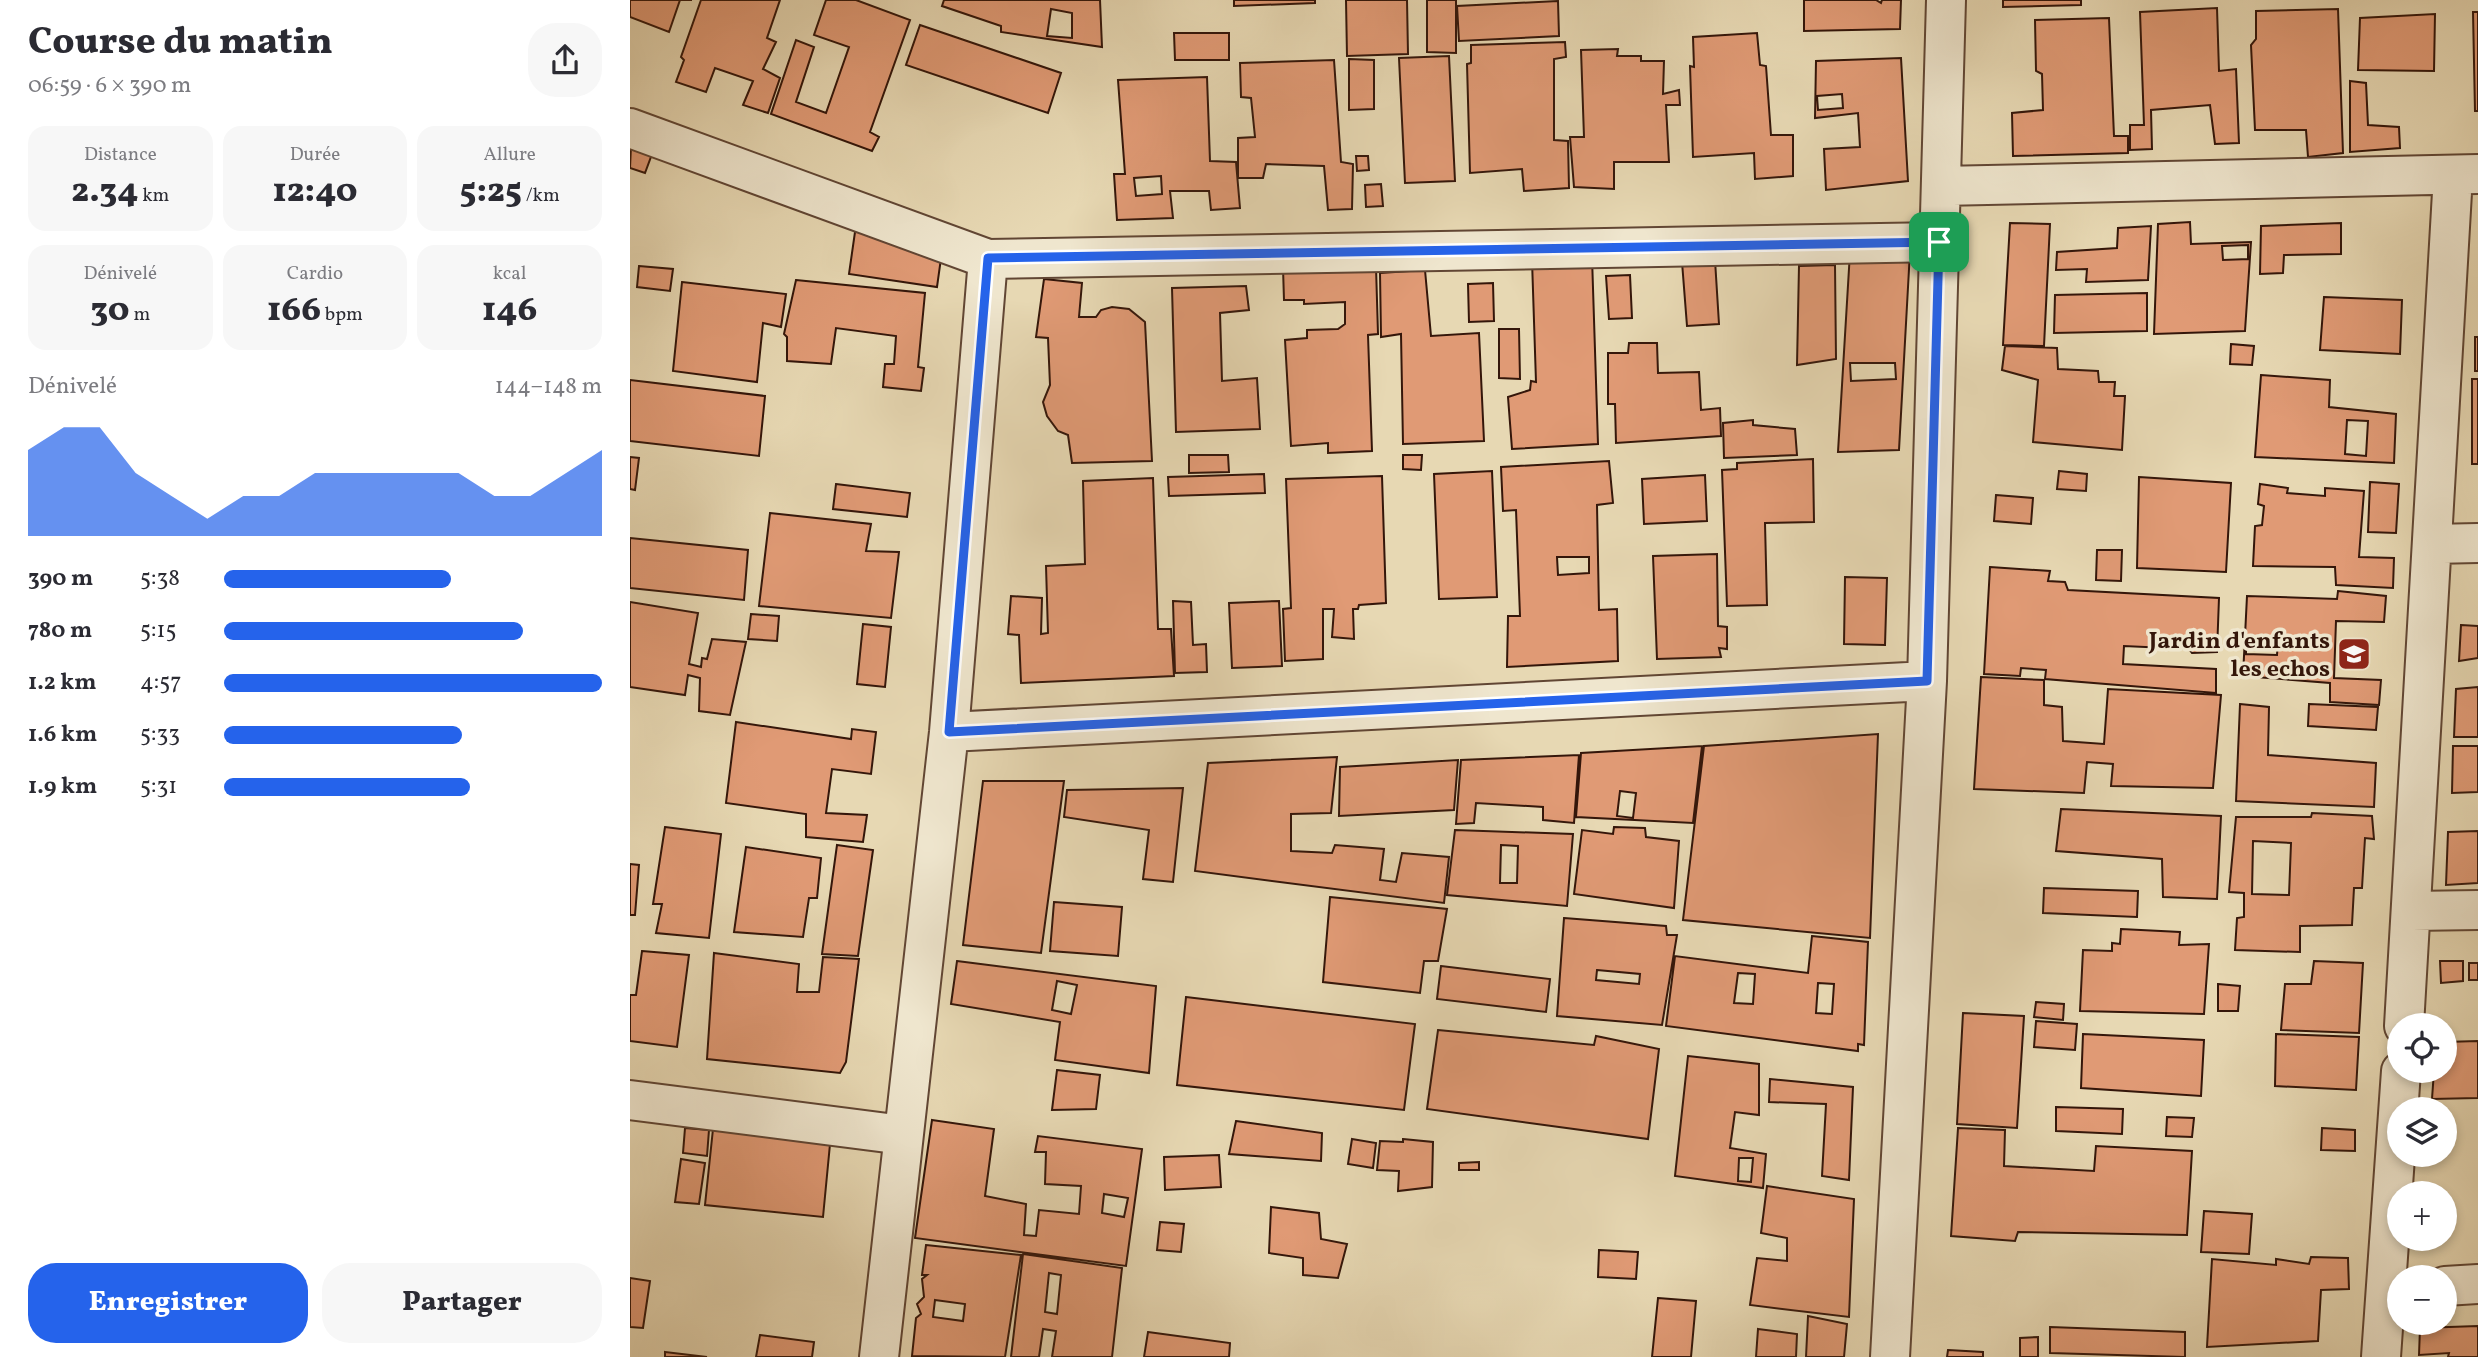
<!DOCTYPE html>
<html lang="fr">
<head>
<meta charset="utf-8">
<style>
  body { margin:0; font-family:Vollkorn,serif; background:#f7f7f7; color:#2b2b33; height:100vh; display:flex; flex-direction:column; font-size:26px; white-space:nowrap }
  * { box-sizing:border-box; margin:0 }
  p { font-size:23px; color:#7c7c81 }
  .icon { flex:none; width:38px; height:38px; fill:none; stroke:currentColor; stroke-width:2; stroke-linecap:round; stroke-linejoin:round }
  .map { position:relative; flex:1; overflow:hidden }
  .details { display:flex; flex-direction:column; background:#fff; width:630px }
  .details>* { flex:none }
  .buttons { position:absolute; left:1757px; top:1013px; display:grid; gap:14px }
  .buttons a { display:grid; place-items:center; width:70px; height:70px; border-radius:50%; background:#fff; box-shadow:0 4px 10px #0003; font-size:35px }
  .pin { position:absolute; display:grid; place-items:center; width:60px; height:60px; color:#fff; margin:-30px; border-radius:14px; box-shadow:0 4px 10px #0006 }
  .round { display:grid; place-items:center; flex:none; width:74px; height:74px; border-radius:28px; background:#f7f7f7 }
  .overview { display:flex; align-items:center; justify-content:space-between; height:119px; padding:0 28px }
  h1 { font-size:38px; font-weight:800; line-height:52px }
  .stats { display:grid; grid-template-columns:repeat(3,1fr); gap:10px; height:119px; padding:7px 28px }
  .stats div { display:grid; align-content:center; border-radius:18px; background:#f7f7f7; text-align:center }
  .stats b { font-size:35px; font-weight:800 }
  .stats small { font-size:19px; font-weight:400 }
  .stats p { font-size:19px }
  .chart { height:196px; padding:14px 28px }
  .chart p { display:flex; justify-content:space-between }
  .chart svg { width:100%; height:126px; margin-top:7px; fill:#2563eb; opacity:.7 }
  .primary-button { display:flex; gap:14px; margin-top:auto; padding:14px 28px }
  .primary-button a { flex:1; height:80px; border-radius:28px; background:#2563eb; color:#fff; font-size:28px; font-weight:800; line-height:80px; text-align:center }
  .primary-button a+a { background:#f7f7f7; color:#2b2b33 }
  ul { padding:0 28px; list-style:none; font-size:23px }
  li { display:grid; grid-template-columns:112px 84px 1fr; align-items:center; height:52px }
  li i { height:18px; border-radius:9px; background:#2563eb }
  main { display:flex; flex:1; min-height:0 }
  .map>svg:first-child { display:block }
</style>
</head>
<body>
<main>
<section class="details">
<div class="overview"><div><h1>Course du matin</h1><p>06:59 · 6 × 390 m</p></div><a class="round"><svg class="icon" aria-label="share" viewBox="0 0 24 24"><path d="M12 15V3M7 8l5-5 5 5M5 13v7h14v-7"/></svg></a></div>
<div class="stats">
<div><p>Distance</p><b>2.34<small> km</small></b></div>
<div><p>Durée</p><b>12:40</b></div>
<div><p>Allure</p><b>5:25<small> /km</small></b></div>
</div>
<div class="stats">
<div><p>Dénivelé</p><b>30<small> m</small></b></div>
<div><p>Cardio</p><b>166<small> bpm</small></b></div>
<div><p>kcal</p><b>146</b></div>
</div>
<div class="chart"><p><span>Dénivelé</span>144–148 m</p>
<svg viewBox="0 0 160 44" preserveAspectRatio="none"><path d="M0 44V14L10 6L20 6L30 22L40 30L50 38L60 30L70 30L80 22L90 22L100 22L110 22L120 22L130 30L140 30L150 22L160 14V44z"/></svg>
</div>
<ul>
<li><b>390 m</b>5:38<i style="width:60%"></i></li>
<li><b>780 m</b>5:15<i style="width:79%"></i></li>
<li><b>1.2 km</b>4:57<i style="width:100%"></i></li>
<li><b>1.6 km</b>5:33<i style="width:63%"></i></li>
<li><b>1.9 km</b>5:31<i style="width:65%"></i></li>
</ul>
<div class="primary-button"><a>Enregistrer</a><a>Partager</a></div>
</section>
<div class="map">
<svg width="1848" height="1357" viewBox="0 0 1848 1357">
  <rect width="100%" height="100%" fill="#e7d8b3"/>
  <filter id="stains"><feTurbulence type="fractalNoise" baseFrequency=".00286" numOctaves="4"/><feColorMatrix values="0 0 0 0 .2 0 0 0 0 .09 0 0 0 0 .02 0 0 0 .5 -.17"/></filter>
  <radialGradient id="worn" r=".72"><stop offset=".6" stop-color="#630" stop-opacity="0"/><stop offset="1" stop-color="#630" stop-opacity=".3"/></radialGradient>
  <path fill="#e09a75" stroke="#34160a" stroke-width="2" fill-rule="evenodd" d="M0 0H62H50L39 32 0 17Z
    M71 0H150L137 38 146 42 133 69 150 78 138 113 113 105 123 81 85 68 76 92 46 82 54 60 51 57Z
    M196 0H226L280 20 240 132 249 137 242 151 141 114 166 40 184 47 166 102 196 113 219 47 184 35Z
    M314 0H470L472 47 371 32V26L312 6ZM421 9 442 13V38L417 36Z
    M604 0H685V3L604 6Z
    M716 0H777L778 54 717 56Z
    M797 0H826V53L797 52Z
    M1174 0H1246L1251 3 1252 0H1271L1270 29 1174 31Z
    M1373 0H1451V5L1373 7Z
    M928 1 929 36 829 41 827 6Z
    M1587 8 1589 71 1606 69 1609 143 1585 144 1580 105 1521 110 1522 149 1500 150V125H1514L1510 12Z
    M1708 9 1713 153 1678 157 1676 130H1625L1621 45 1626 39V11Z
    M1843 12H1848V111H1845Z
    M1805 14 1804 71 1728 70 1730 18Z
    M1479 18 1484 136H1498V153L1383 156 1382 113 1413 110 1412 74 1406 71 1405 20Z
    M290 25 431 73 418 113 276 65Z
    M544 33H599V60H545Z
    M1127 33 1130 65 1136 66 1141 135H1163V176L1125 179 1124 153 1063 157 1060 66 1064 67 1063 37Z
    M935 42 936 57 924 59V140L938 141 939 188 894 191 892 169 840 173 837 64 841 63V45Z
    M988 49 987 56H1011V61H1034L1033 94 1049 90 1050 105H1036L1039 162H984V189L944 187 940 137H954L951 50Z
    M819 56 825 181 775 183 769 58Z
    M1271 58 1278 181 1196 190 1194 149 1230 147 1228 113 1185 118 1186 61ZM1212 94 1213 108 1188 110 1187 96Z
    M719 59 744 60V109L719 110Z
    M704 60 711 162 723 164 722 209 698 210 694 166 636 164 633 178H608V138L625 137 621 98 611 97 610 63Z
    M577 77 580 161 606 162 610 208 581 210 579 191H540L543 218 487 220 484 174H495L488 80ZM531 176 532 194 506 196 504 178Z
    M1720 81 1736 83 1738 125 1769 127 1770 148 1720 152Z
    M1 146 22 154 15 173 0 168Z
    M726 156H738L739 170 727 171Z
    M751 184 753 206 736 207 735 185Z
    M1560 222 1561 244 1621 242 1615 331 1524 334 1528 224ZM1618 245V259L1593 260 1592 246Z
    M1380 223 1420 224 1414 346 1373 345Z
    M1711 223V254L1654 255 1653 273 1630 274 1631 226Z
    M226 225 312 251 307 287 219 274Z
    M1521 226 1518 280 1456 282 1457 269 1426 270 1427 252 1487 248 1488 228Z
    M1280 251 1269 450 1208 452 1220 252ZM1220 363H1265L1266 379 1221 381Z
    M962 257 968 444 882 449 878 397 900 390 901 381 906 382 902 260Z
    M1085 260 1089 324 1057 326 1052 262Z
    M1205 265 1206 359 1167 365 1169 266Z
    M9 266 43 269 40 291 7 287Z
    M746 267 748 334 738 335 742 451 698 453V443L661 446 655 340 677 338V330L708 329 715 324V302L674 304V300H654L653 268Z
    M795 270 801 336 849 333 854 441 773 444 771 334 751 337 750 273Z
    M1000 275 1002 318 979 319 976 276Z
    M414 279 452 283 449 317H466L471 310 482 307 499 309 515 322 522 461 442 463 438 435 428 431 417 416 413 402 420 385 418 338 406 337Z
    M166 280 295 293 288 367 294 368 291 391 253 387 255 364H264L266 336 206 328 201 364 157 361V337L154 334Z
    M52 282 156 294 151 327 133 323 127 382 43 371Z
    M863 283 864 321 839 322 838 284Z
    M616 286 619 310 590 313 592 381 627 378 630 429 546 432 542 288Z
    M1517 293V331L1424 333 1425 295Z
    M1694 297 1772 300 1770 354 1690 350Z
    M869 329H889L890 379 869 378Z
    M1845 337H1848V371H1845Z
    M999 343H1027L1028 373 1069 372 1071 410 1090 408 1091 436 986 443 985 404H978V353H998Z
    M1601 344 1624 346 1622 365 1600 364Z
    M1375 346 1427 348 1428 369 1468 371 1469 382H1485L1484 396H1495L1492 450 1403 442 1408 380 1372 370Z
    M1631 375 1700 380 1699 407 1766 414 1764 463 1625 457ZM1717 420 1738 421 1736 456 1715 454Z
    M1842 379H1848V464H1842Z
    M0 380 135 396 129 456 0 441Z
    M1123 420V425L1165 429 1167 455 1094 458 1093 423Z
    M559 455H598L599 472 559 473Z
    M773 455H792L791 470 773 469Z
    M0 457 9 458 5 490 0 489Z
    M1183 459 1184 522 1135 523 1137 605 1097 606 1092 470 1107 469V463Z
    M979 461 983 503 967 505 969 610 987 609 988 661 877 667 878 616H890L886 510 873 511 871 467ZM927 557H959V573L928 575Z
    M862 471 867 597 809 599 804 474Z
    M1429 471 1457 474 1456 491 1427 489Z
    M634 474 635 493 539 496 538 477Z
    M1075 475 1077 521 1014 524 1012 479Z
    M752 476 756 603 729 605 728 609H723L724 639 702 637 704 609H693V659L655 661 653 609 661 608 656 479Z
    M1509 477 1601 483 1596 572 1507 568Z
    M523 478 528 629H541L544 676 391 683 389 635 378 634 381 596 412 598 411 634 418 633 416 566 455 564 453 481Z
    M1740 482 1769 484 1766 533 1738 532Z
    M206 484 280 493 277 517 203 509Z
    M1630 484 1658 488 1657 493 1695 496V488L1734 491 1729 557 1764 558 1763 588 1706 585 1705 567 1623 566 1625 526 1632 525 1634 506 1628 504Z
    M1366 495 1403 498 1401 524 1364 521Z
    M140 513 241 524 236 551 269 552 261 618 129 606Z
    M0 538 118 550 114 600 0 588Z
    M1467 550H1492L1491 581 1466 580Z
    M1087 554 1088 626 1097 627V649L1089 648 1091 657 1027 659 1023 556Z
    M1360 567 1420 571 1418 581 1435 582 1438 590 1589 598 1587 652 1562 653 1559 649 1494 646 1493 664 1586 669V693L1415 679 1416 670 1391 668 1390 676 1354 674Z
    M1215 577 1257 578 1255 645 1214 644Z
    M1708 591 1756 596 1754 622 1706 621 1704 678 1751 680 1749 705 1700 702V683L1613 676 1617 596 1707 599ZM1616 640 1648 641 1647 655 1616 654Z
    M543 601 561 602 563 645 576 644 577 672 545 673Z
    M649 601 652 666 602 668 599 603Z
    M0 602 68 613 59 664 71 667 72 658 77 659 82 639 116 642 100 715 69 711 70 678 58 675 55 695 0 687Z
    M121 614 149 616 147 641 118 639Z
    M233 624 261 627 255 687 227 684Z
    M1831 625 1848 626V658L1829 661Z
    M1351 677 1414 680V705L1432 707 1433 741 1474 744 1478 689 1591 695 1583 788 1481 786 1483 764 1457 762 1454 793 1344 789Z
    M1848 687V737H1824L1826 689Z
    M1610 704 1639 707 1638 755 1746 763 1744 807 1606 801Z
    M1679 704 1748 707 1746 730 1678 726Z
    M106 722 221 739 222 729 246 732 241 774 202 769 196 813 237 815 233 842 176 837V814L96 803Z
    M1248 734 1240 938 1053 920 1074 746Z
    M1072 746 1063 823 946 817 951 753ZM990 791 1006 793 1003 818 987 816Z
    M1823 746H1848V792L1822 793Z
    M949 755 944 823 913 820V807L846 803 844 823 826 824 831 760Z
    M707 757 701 813 661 814V851L702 853 705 845 754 849 750 880 766 882 772 853 819 857 814 903 565 871 578 763Z
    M828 760 824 810 709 816 710 767Z
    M353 781H434L411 953 333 945Z
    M553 788 543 882 513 879 519 830 434 817 437 790Z
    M1431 809 1591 816 1587 899 1533 897 1532 859 1426 851Z
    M1682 813 1742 816 1744 839 1735 838 1732 888H1724L1722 925 1670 926V952L1605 950 1607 918 1614 917V893L1599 892 1606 817H1681ZM1623 841 1661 843 1659 895 1622 894Z
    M35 827 91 834 79 938 26 933 32 904H23Z
    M984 827 1015 828 1016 837 1049 841 1044 908 944 894 952 830 983 834Z
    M825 830 943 834 937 906 817 895ZM871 845 888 846 887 883H870Z
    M1848 831V883L1816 885 1818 832Z
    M207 845 243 850 228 956 192 954Z
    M116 847 191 858 187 898H179L173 937 104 932Z
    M0 864 9 865 5 915H0Z
    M1414 888 1508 891 1507 917 1413 913Z
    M700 897 817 909 808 961H794L790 993 693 982Z
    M424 902 492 907 488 956 420 951Z
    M934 918 1036 926 1037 935H1047L1032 1025 927 1016ZM967 970 1010 974 1009 984 966 980Z
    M1491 929 1550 932 1549 945 1579 944 1574 1014 1450 1011 1453 950 1482 951V943L1490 944Z
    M1182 936 1238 942 1234 1045 1228 1044V1051L1036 1026 1045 956 1178 973ZM1108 973 1125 974 1123 1004 1104 1003ZM1188 983 1204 984 1202 1014 1186 1013Z
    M12 951 59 955 47 1047 0 1041V995H6Z
    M84 953 169 964 167 992H189L193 957 229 959 216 1062 210 1073 77 1059Z
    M327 961 526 986 519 1073 425 1060 430 1022 321 1004ZM427 981 447 985 441 1014 422 1010Z
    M1684 961 1733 963 1729 1033 1651 1030 1655 984H1681Z
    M1810 961H1833V981L1811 983Z
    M1839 963H1848V980H1839Z
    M811 966 920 979 916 1012 807 999Z
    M1588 984 1610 986 1608 1011H1588Z
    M556 997 785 1024 774 1110 547 1085Z
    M1406 1002 1434 1004 1433 1020 1404 1017Z
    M1333 1013 1394 1016 1387 1128 1327 1124Z
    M1406 1021 1447 1024 1445 1050 1404 1047Z
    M808 1030 964 1045 966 1036 1029 1049 1018 1139 797 1109Z
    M1453 1034 1574 1040 1571 1096 1451 1088Z
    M1646 1034 1729 1037 1726 1090 1645 1086Z
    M1848 1041V1098L1802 1099 1804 1071H1815V1042Z
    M1058 1056 1129 1064V1115L1105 1112 1100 1148 1136 1154 1133 1188 1045 1176ZM1109 1158H1123L1121 1182 1108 1181Z
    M427 1070 470 1075 466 1109 422 1110Z
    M1140 1079 1223 1087 1219 1180 1192 1176 1196 1104 1139 1102Z
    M1426 1107 1493 1109 1492 1134 1426 1131Z
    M1537 1117 1564 1118 1562 1137 1536 1136Z
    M302 1120 364 1129 355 1196 396 1204 394 1235 406 1236 409 1210 449 1214 451 1186 415 1184 416 1152H405L408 1136 512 1149 496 1266 285 1238ZM474 1194 498 1198 494 1217 472 1213Z
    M606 1121 692 1133 691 1161 599 1154Z
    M55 1128 79 1130 77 1156 53 1153Z
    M1328 1128 1375 1130 1374 1166 1464 1171 1466 1146 1562 1151 1557 1235 1388 1232 1385 1241 1321 1236Z
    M1692 1128 1725 1130V1151L1691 1150Z
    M83 1129 200 1144 193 1217 75 1205Z
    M722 1139 746 1143 743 1168 718 1164Z
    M773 1139 803 1142 802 1187 768 1191 769 1171 747 1170 750 1141 773 1142Z
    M589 1155 591 1187 535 1190 534 1157Z
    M51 1159 75 1163 69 1204 45 1202Z
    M849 1162V1170H829V1163Z
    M1137 1186 1224 1199 1219 1317 1120 1305 1127 1258 1157 1261V1238L1131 1233Z
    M641 1207 689 1213 691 1239 717 1244 708 1278 673 1275V1258L639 1253Z
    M1574 1211 1622 1214 1619 1254 1571 1252Z
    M530 1222 554 1224 551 1252 527 1250Z
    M296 1245 391 1255 375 1357 282 1356 286 1318 291 1314 287 1304 294 1297 292 1279 297 1275H292ZM305 1300 335 1304 333 1321 303 1317Z
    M969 1250 1008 1252 1006 1279 968 1277Z
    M393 1254 492 1268 482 1357H422L426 1331 413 1329 409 1357H381ZM419 1273 431 1275 427 1314 415 1312Z
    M1681 1257 1718 1258 1719 1289 1691 1290 1688 1341 1577 1347 1582 1259 1646 1265V1259L1679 1264Z
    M0 1278 20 1281 13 1328 0 1327Z
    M1028 1298 1066 1301 1061 1357H1022Z
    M1178 1316 1217 1324 1214 1357H1176Z
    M1848 1326V1357H1818L1819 1353 1789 1355 1790 1328Z
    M1420 1327 1555 1332V1357L1420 1353Z
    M1128 1329 1167 1334 1166 1357H1126Z
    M518 1332 600 1343 599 1357H514Z
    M130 1335 184 1342 182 1357H126Z
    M1408 1337V1357H1390V1338Z
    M1318 1350 1353 1352V1357H1317Z
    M35 1352 77 1357H35Z"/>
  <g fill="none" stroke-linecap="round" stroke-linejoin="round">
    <defs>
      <path id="street" d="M0 128 358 259 1309 242
        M1311 186 1848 174
        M1802 544 1848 543
        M319 732 1297 681
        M1782 911 1848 910
        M1774 1026 1823 175
        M0 1100 273 1135
        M1815 1286 1848 1284
        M249 1357 319 732 358 259
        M1260 1357 1297 681 1316 0
        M1751 1357 1771 1071"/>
    </defs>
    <use href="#street" stroke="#614634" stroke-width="42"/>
    <use href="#street" stroke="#efe6ce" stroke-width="38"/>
  </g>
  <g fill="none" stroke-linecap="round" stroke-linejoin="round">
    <defs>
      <path id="route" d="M1309 242 1297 681 319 732 358 258Z"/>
    </defs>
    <use href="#route" stroke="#fff" stroke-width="14"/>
    <use href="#route" stroke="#2563eb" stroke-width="9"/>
  </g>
  <defs>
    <symbol id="school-square" viewBox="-11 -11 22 22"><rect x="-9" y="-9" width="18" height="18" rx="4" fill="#8f2418" stroke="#efe6ce"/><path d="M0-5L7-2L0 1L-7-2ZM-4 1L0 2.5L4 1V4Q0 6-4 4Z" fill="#fff"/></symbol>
  </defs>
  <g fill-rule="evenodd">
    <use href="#school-square" x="1705" y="635" width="38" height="38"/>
  </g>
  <g text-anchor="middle" stroke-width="7" stroke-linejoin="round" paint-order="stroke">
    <g font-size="24" font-weight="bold" fill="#34160a" stroke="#efe6ce" text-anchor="end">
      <text x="1700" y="648">Jardin d'enfants<tspan x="1700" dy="28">les echos</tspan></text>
    </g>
  </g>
  <rect width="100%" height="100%" filter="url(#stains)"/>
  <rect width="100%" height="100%" fill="url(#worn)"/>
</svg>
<div class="buttons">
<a><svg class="icon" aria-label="locate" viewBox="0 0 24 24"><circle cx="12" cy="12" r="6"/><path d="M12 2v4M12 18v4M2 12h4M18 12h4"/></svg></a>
<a><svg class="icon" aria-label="layers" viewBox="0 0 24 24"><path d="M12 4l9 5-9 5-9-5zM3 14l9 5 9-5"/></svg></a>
<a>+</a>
<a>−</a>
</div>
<div class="pin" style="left:1309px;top:242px;background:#1e9e55"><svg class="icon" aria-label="arrive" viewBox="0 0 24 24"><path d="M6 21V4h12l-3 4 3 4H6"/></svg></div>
</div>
</main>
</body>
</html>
